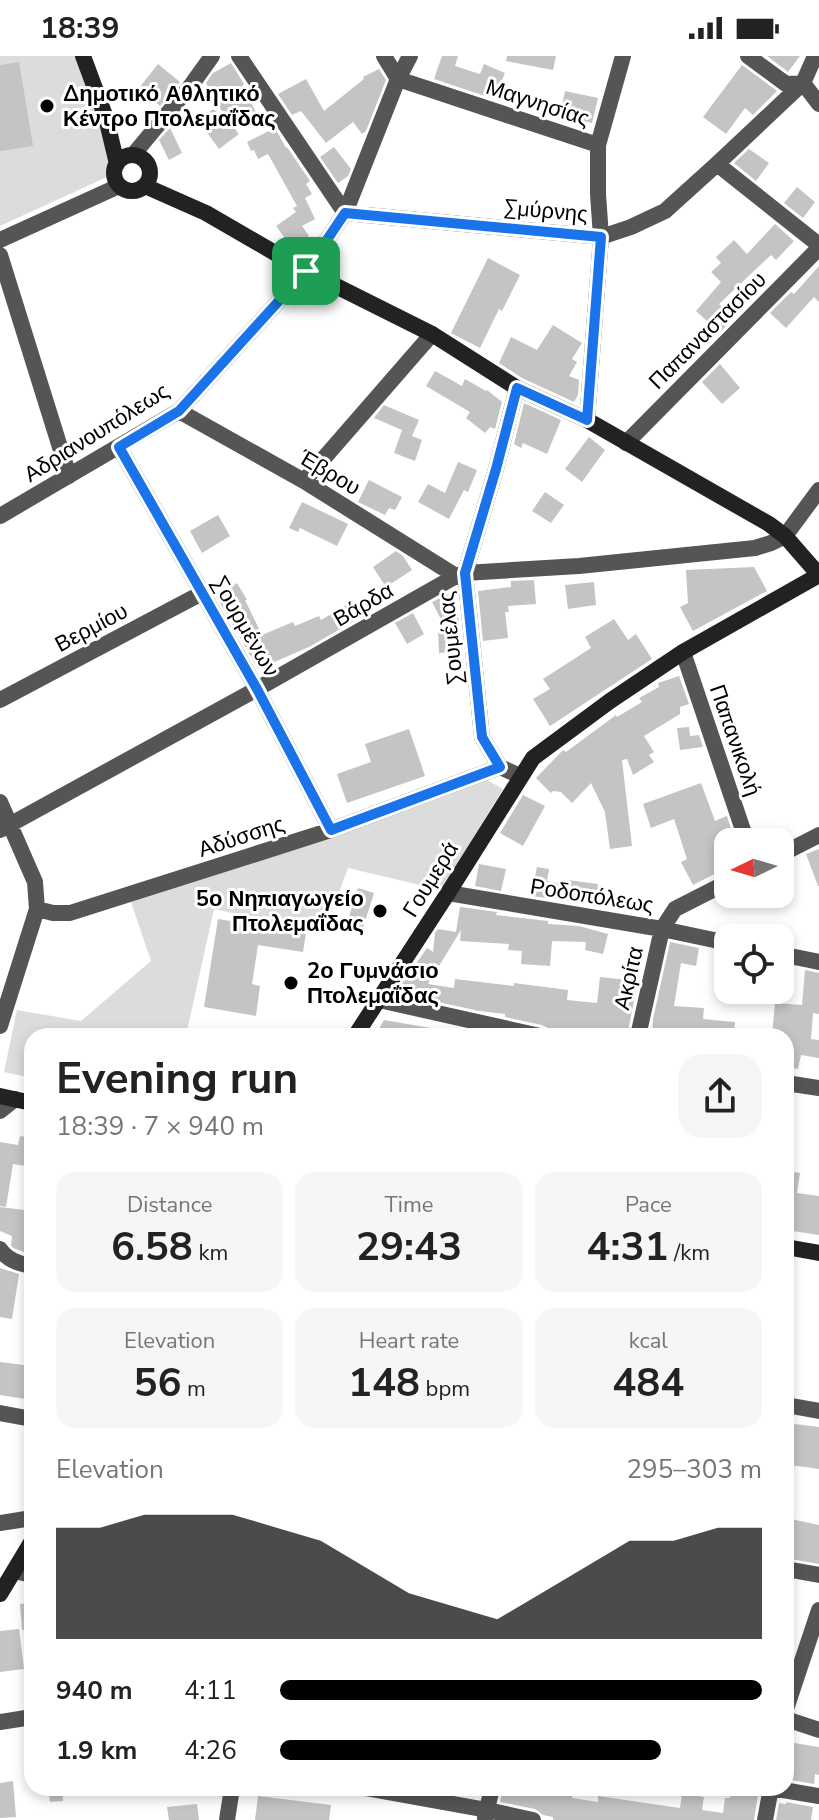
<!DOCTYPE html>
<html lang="en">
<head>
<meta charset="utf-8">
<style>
  body { margin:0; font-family:"Nunito Sans",sans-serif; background:#f6f6f6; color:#222; height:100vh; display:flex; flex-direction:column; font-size:30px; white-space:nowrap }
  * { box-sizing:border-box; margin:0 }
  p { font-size:26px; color:#767676 }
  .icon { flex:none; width:44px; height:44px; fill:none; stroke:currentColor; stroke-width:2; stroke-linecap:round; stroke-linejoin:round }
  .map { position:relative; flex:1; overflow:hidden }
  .side { position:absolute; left:24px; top:972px; width:770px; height:768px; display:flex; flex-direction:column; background:#fff; border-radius:24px; box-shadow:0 4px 12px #0003 }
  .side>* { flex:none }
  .needle { width:52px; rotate:265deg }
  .controls { position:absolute; left:714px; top:772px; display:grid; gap:16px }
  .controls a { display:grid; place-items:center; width:80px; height:80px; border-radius:16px; background:#fff; box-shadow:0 4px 12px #0003; font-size:40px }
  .pin { position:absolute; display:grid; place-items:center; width:68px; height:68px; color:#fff; margin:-34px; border-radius:16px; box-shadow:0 4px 12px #0006 }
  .round { display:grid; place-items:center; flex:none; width:84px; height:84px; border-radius:24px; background:#f6f6f6 }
  .head { display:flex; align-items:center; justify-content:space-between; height:136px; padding:0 32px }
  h1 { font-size:44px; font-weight:700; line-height:60px }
  .figures { display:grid; grid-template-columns:repeat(3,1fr); gap:12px; height:136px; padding:8px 32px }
  .figures div { display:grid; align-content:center; border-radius:20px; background:#f6f6f6; text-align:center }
  .figures b { font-size:40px; font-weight:700 }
  .figures small { font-size:22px; font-weight:400 }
  .figures p { font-size:22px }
  .chart { height:224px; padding:16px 32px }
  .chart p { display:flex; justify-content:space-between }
  .chart svg { width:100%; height:144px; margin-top:8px; fill:#000; opacity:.7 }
  ul { padding:0 32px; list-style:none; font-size:26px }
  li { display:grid; grid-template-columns:128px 96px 1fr; align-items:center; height:60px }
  li i { height:20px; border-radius:10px; background:#000 }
  .status { display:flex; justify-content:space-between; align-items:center; height:56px; padding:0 40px; background:#fff; direction:ltr }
  .status svg { height:22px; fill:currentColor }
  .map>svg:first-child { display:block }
</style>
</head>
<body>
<div class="status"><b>18:39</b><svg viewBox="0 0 49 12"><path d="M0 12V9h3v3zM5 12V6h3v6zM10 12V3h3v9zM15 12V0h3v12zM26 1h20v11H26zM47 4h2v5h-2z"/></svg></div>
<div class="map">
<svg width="819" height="1764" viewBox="0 0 819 1764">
  <rect width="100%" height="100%" fill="#fff"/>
  <path fill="#dcdcdc" d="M0 0H77L111 101 107 121 0 170Z
    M487 724 503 733 441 834 348 812 324 877 214 853 186 980H32V1022L4 1016 17 954 81 965 151 905 131 846Z"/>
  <path fill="#c4c4c4" d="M442 0H458L455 10 480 18 484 8 505 17 494 43 434 23Z
    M507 0H556L553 14 506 5Z
    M767 0H800L788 16Z
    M19 6 33 90 0 95V9Z
    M231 7 244 28 242 30 256 56 232 69 239 78 219 93 198 64 213 53 227 64 206 27 213 17Z
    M158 8 180 26 160 50 139 32Z
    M742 9 777 35 753 59 745 52 726 78 703 61Z
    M379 13 386 24 366 75 362 78 353 66 326 87 301 55 292 59 278 38 306 23 324 55 364 23 363 21Z
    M565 35 598 42 592 67 560 59Z
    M170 72 182 97 169 104 159 84Z
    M275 72 286 92 287 91 310 125 306 128 312 138 305 142 315 163 302 170 309 180 292 192 276 170 296 156 293 152 297 150 268 98 258 103 254 94 251 95 247 86Z
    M334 91 351 113 348 120 338 127 320 101Z
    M749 93 769 107 756 125 734 107Z
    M797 131 815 146 803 162 784 147Z
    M775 168 794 185 776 204 771 199 719 248 733 261 720 277 696 255 721 226 711 216 721 207 716 201 734 184 747 198Z
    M488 202 520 219 502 255 499 253 480 292 451 277Z
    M819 210V246L814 241 786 272 770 257 791 236 794 238Z
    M553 269 582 287 572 303 577 306 569 320 579 324 578 339 574 346 522 322 499 307 511 281 537 294Z
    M720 308 740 332 722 348 702 326Z
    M435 315 462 330 465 323 486 335 487 334 502 346 495 373 490 371 485 377 466 362 470 356 426 330Z
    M524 347 561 364 547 398 523 387 521 392 514 388Z
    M384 349 419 364 412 380 422 384 415 405 394 397 402 374 374 362Z
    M589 381 605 394 582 426 565 413Z
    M458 406 477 414 468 436 464 434 449 463 418 446 428 428 445 437Z
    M369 424 402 441 395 454 389 452 385 459 358 446Z
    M545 436 564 449 551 467 532 455Z
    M302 446 348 468 337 490 300 472 298 476 289 472Z
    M218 459 230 480 202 497 190 475Z
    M396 495 403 500 412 514 386 531 373 511Z
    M754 511 767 535 693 575 680 551 688 547 686 514Z
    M534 524 536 548 508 550 509 556H505L508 582 483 585 478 535 511 531V525Z
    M594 526 596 549 568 553 565 529Z
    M237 527 247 544H245L262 579 293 566 295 570 319 560 321 564 350 547 359 562 309 591 258 613 216 540Z
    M448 538 458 558 462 595 439 597 438 573H446L432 546Z
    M413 557 424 578 407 588 395 567Z
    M614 563 628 584 636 578 652 603 550 670 533 643 550 633 543 623 591 592 585 581Z
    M679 620 689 648 680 651V658L644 680 654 696 649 699 654 706 633 719 627 703 622 704 632 790 610 793 605 756 591 727 572 747 561 736 553 735 551 737 536 722 563 694 566 696 616 659 617 661 642 646 639 642 659 631 658 627Z
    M689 671 690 680 699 679 703 691 680 694 677 672Z
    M409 673 425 720 347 747 337 718 371 706 365 688Z
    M701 727 715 765 727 760 735 786H728V811L693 829 681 806 687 803 674 763 651 772 643 748Z
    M523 739 545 750 523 790 500 777Z
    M819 793V830H818L806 798Z
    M479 808 506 813 501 835 475 830Z
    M537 811 549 813 547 825 568 829V824L598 828 595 848 531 840Z
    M358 832 374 837 363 872 347 867Z
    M460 851 497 856 496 859 548 865V868L579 870 608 878 603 898 585 894 586 886 552 885 550 910 521 908 522 895 508 894 509 888 460 885 461 874 428 928 454 932 455 923 514 930V927L568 934 567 944 597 947 600 921 638 925 627 980 548 972 542 969 505 961V958L479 955 402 938 399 932 427 892 433 896 435 877 438 873 456 876Z
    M218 863 306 877 303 896 258 889 252 928 260 930 256 960 204 951Z
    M670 886 699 892 696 910 681 907 674 950 704 952 703 963 735 966 734 980H652L653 963Z
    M805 914 819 917V958L813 957 811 983 819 984V1002L801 999 798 1013 786 1011V980H772L775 947 802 949Z
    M384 964 442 974 441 980H375Z
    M20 1080 32 1082V1111L13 1108 6 1151 0 1150V1086L18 1089Z
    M786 1115 800 1117 797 1137 819 1140V1179L786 1174Z
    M0 1151 32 1155V1199L13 1192 11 1189 12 1180 0 1175Z
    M0 1212 19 1218 12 1263 0 1261Z
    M0 1306 32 1310V1344L0 1339Z
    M786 1367 819 1371V1413L790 1409 792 1398H786Z
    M786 1462 819 1469V1508L791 1503V1499L786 1498Z
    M32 1547V1573L22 1574 20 1548Z
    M19 1573 24 1613 0 1616V1575Z
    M788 1686 819 1691V1719L815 1718 814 1728 786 1723Z
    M13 1725 16 1761 0 1762V1727Z
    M48 1732H62L63 1745 50 1746Z
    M503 1732H545L557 1734V1732H573L572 1742 598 1746V1740L680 1752 682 1738 704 1741 702 1754 723 1757 725 1742H730L731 1732 759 1733 754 1764H553V1761L543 1759 535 1753 500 1746Z
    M258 1740 331 1749 329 1764H255Z
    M786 1746 813 1751 811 1764H776L779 1747 786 1748Z
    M197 1748 199 1764H169L167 1751Z"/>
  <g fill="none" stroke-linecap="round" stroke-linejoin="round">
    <path stroke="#555" stroke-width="16" d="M239 0 345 157 601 181 631 171 665 155 717 108 803 27 815 0
      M384 0 398 23 598 89
      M748 0 786 28 803 27 819 48
      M133 99 192 28 212 0
      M717 108 819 189
      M0 184 119 130
      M0 199 69 420
      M517 332 496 413 465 517 482 681 500 711 520 720
      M179 355 304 425 456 520
      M587 364 601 181 598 138V89L623 0
      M626 387 819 192
      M119 391 257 633 331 774
      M304 425 432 278
      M0 460 179 355 306 215 345 157 398 23 410 0
      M683 596 747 786
      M0 644 202 537
      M0 746 35 826 37 853 0 970
      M0 774 257 633 456 520 465 517 579 510 755 492 771 487 785 480 819 434
      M780 799 819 779
      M448 837 662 873 728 887
      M37 853 53 857H70L331 774 500 711
      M780 898 819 906
      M379 944 540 980
      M638 980 662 873 675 853 728 826
      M786 1027 819 1032
      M0 1055 15 1043
      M0 1193C7 1204 19 1208 32 1210
      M786 1349 819 1355
      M0 1357 32 1363
      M0 1467 32 1462
      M786 1513 819 1519
      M14 1515 32 1519
      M786 1653 819 1554
      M786 1663 819 1674
      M0 1666 32 1661
      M365 1732 487 1754 533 1764
      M771 1732 819 1740
      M485 1762 492 1732
      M227 1764 232 1732
      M765 1764 771 1732"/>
    <path stroke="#222" stroke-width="16" d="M83 0 106 62 117 108
      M114 117a18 18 0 1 1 36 0a18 18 0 1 1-36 0Z
      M145 130 206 157 306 215 432 278 517 332 587 364 769 468 785 480 819 519 683 596 610 645 533 702 448 837 355 980
      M0 1040 32 1047
      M786 1191 819 1197
      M0 1538 32 1485"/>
  </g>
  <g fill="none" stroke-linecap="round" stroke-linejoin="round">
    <defs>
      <path id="route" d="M345 157 601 181 587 364 517 332 496 413 465 517 482 681 500 711 331 774 257 633 119 391 179 355 306 215Z"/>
    </defs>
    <use href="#route" stroke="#fff" stroke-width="16"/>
    <use href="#route" stroke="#1a73e8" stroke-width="10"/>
  </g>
  <g fill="#000" stroke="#fff" stroke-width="3">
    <circle cx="47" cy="50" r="8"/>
    <circle cx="380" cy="855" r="8"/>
    <circle cx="291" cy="927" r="8"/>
  </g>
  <g text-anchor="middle" stroke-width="6" stroke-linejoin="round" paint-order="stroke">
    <g font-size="22" font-weight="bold" fill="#000" stroke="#fff" text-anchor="start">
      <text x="63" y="45">Δημοτικό Αθλητικό<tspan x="63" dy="25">Κέντρο Πτολεμαΐδας</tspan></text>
      <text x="364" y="850" text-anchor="end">5ο Νηπιαγωγείο<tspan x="364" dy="25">Πτολεμαΐδας</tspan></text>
      <text x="307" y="922">2ο Γυμνάσιο<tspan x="307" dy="25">Πτολεμαΐδας</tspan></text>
    </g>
    <g font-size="22" fill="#000" stroke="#fff">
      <text transform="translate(538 46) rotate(18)" y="8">Μαγνησίας</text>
      <text transform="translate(546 154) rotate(5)" y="8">Σμύρνης</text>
      <text transform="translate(707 274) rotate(-45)" y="8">Παπαναστασίου</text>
      <text transform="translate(96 376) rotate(-32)" y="8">Αδριανουπόλεως</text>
      <text transform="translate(330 416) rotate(31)" y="8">Έβρου</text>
      <text transform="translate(363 548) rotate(-30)" y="8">Βάρδα</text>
      <text transform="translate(246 570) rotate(60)" y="8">Σουρμένων</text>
      <text transform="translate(91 571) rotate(-28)" y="8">Βερμίου</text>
      <text transform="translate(450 582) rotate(-96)" y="8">Σουμέλας</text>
      <text transform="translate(736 684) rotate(71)" y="8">Παπανικολή</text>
      <text transform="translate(241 780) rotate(-18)" y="8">Αδύσσης</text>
      <text transform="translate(430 823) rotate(-58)" y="8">Γουμερά</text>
      <text transform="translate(592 839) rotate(9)" y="8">Ροδοπόλεως</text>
      <text transform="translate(628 922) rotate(-77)" y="8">Ακρίτα</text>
    </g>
  </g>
</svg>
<div class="controls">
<a><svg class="needle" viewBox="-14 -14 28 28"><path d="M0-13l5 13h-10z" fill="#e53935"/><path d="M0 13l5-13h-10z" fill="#767676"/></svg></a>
<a><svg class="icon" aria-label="locate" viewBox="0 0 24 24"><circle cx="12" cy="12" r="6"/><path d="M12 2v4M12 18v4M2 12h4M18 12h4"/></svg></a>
</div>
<div class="pin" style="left:306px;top:215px;background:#1e9e55"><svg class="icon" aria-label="arrive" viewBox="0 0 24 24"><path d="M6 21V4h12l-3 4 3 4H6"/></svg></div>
<section class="side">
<div class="head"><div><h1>Evening run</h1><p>18:39 · 7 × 940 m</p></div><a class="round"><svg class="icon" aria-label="share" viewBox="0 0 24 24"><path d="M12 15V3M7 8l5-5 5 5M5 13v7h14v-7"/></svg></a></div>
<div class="figures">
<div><p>Distance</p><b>6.58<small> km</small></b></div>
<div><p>Time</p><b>29:43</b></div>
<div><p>Pace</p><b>4:31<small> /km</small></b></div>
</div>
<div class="figures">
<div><p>Elevation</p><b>56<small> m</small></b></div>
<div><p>Heart rate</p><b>148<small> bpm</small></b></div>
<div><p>kcal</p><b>484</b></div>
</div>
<div class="chart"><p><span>Elevation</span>295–303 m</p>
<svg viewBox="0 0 160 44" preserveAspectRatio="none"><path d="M0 44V10L10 10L20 6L30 6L40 6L50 10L60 14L70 22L80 30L90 34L100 38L110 30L120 22L130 14L140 14L150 10L160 10V44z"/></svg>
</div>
<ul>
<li><b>940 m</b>4:11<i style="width:100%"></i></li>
<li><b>1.9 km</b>4:26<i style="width:79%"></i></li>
</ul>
</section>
</div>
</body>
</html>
